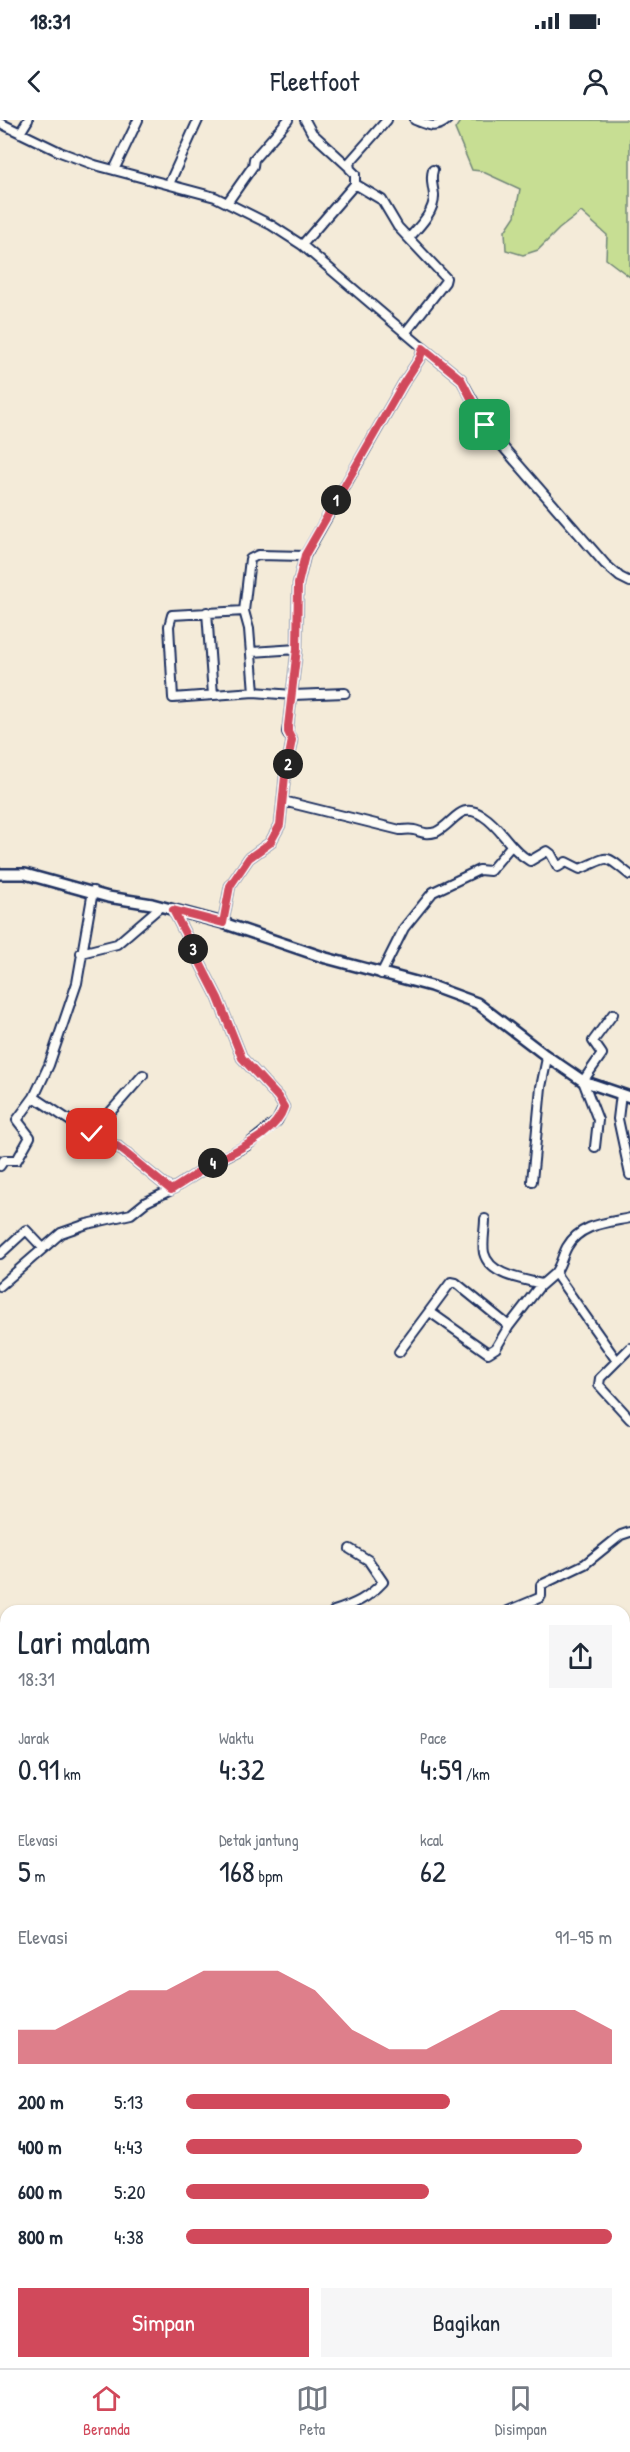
<!DOCTYPE html>
<html lang="id">
<head>
<meta charset="utf-8">
<style>
  body { margin:0; font-family:"Patrick Hand",sans-serif; background:#f6f6f7; color:#1f2937; height:100vh; display:flex; flex-direction:column; font-size:22px; white-space:nowrap }
  * { box-sizing:border-box; margin:0 }
  p { font-size:20px; color:#747a83 }
  .icon { flex:none; width:33px; height:33px; fill:none; stroke:currentColor; stroke-width:2; stroke-linecap:round; stroke-linejoin:round }
  .map { position:relative; flex:1; overflow:hidden }
  .panel { position:absolute; left:0px; top:1485px; width:630px; height:764px; display:flex; flex-direction:column; background:#fff; border-radius:18px 18px 0 0; box-shadow:0 2px 4px #0004 }
  .panel>* { flex:none }
  .pin { position:absolute; display:grid; place-items:center; width:51px; height:51px; color:#fff; margin:-26px; border-radius:12px; box-shadow:0 3px 9px #0006 }
  .km { position:absolute; width:30px; height:30px; margin:-15px; border-radius:50%; background:#222; color:#fff; font-size:16px; line-height:30px; text-align:center }
  .round { display:grid; place-items:center; flex:none; width:63px; height:63px; border-radius:0px; background:#f6f6f7 }
  .overview { display:flex; align-items:center; justify-content:space-between; height:102px; padding:0 18px }
  h1 { font-size:33px; font-weight:600; line-height:45px }
  .stats { display:grid; grid-template-columns:repeat(3,1fr); gap:9px; height:102px; padding:6px 18px }
  .stats div { display:grid; align-content:center }
  .stats b { font-size:30px; font-weight:600 }
  .stats small { font-size:16px; font-weight:400 }
  .stats p { font-size:16px }
  .chart { height:168px; padding:12px 18px }
  .chart p { display:flex; justify-content:space-between }
  .chart svg { width:100%; height:108px; margin-top:6px; fill:#d1495b; opacity:.7 }
  .button { display:flex; gap:12px; margin-top:auto; padding:12px 18px }
  .button a { flex:1; height:69px; border-radius:0px; background:#d1495b; color:#fff; font-size:24px; font-weight:600; line-height:69px; text-align:center }
  .button a+a { background:#f6f6f7; color:#1f2937 }
  ul { padding:0 18px; list-style:none; font-size:20px }
  li { display:grid; grid-template-columns:96px 72px 1fr; align-items:center; height:45px }
  li i { height:15px; border-radius:8px; background:#d1495b }
  .status { display:flex; justify-content:space-between; align-items:center; height:42px; padding:0 30px; background:#fff; direction:ltr }
  .status svg { height:16px; fill:currentColor }
  header { display:flex; justify-content:space-between; align-items:center; height:78px; padding:0 18px; background:#fff; font-size:27px; font-weight:600 }
  .dock { display:flex; justify-content:space-around; align-items:center; height:84px; border-top:2px solid #e0e1e3; background:#fff; font-size:16px; color:#747a83 }
  .dock a { display:grid; justify-items:center; gap:3px }
  .dock .selected { color:#d1495b }
  .map>svg:first-child { display:block }
</style>
</head>
<body>
<div class="status"><b>18:31</b><svg viewBox="0 0 49 12"><path d="M0 12V9h3v3zM5 12V6h3v6zM10 12V3h3v9zM15 12V0h3v12zM26 1h20v11H26zM47 4h2v5h-2z"/></svg></div>
<header><svg class="icon" aria-label="back" viewBox="0 0 24 24"><path d="M15 5l-7 7 7 7"/></svg>Fleetfoot<svg class="icon" aria-label="person" viewBox="0 0 24 24"><circle cx="12" cy="8" r="4"/><path d="M4 21q1-7 8-7t8 7"/></svg></header>
<div class="map">
<svg width="630" height="2248" viewBox="0 0 630 2248">
  <rect width="100%" height="100%" fill="#f4ebd9"/>
  <filter id="ink" filterUnits="userSpaceOnUse"><feTurbulence type="fractalNoise" baseFrequency=".0167" numOctaves="2"/><feDisplacementMap in="SourceGraphic" scale="12" xChannelSelector="R" yChannelSelector="G"/><feConvolveMatrix kernelMatrix="1 2 1 2 8 2 1 2 1" color-interpolation-filters="sRGB"/></filter>
  <g filter="url(#ink)">
    <path fill="#c7de93" stroke="#718678" stroke-width="1.5" d="M461 0H630V157L606 139 607 115 581 92 559 109 538 130 523 135 506 130 505 111 515 96 520 69 481 51 472 50 455 9Z"/>
    <g fill="none" stroke-linecap="round" stroke-linejoin="round">
      <defs>
        <path id="minor" d="M305 0 312 13 348 46
          M415 0C428 5 435 10 447 0
          M0 3 60 32 95 45 215 77 271 105 302 125 423 228 420 238 403 264 305 436 298 464 297 529 288 606 287 612 292 620 285 656 280 705 270 723 249 738 230 766 223 803
          M20 13 28 0
          M114 50 138 0
          M169 64 198 0
          M355 64 382 80 398 107 446 158 445 162 406 212
          M227 83 253 46 254 39 288 0
          M409 118C419 107 435 91 434 75 433 65 430 60 433 50
          M302 125 355 64V54L350 49 349 43 387 0
          M423 228 461 259 490 312 605 444 620 457 630 462
          M244 491 172 495 169 506 173 578 254 572 293 575 345 573
          M207 492 213 575
          M252 532 297 529
          M254 572 249 509 244 491 250 439 258 435 305 436
          M283 681 400 710C405 710 409 709 414 710 422 712 426 715 436 712 454 704 460 680 483 696 501 707 510 730 530 741L547 731 551 734 558 747 566 742 580 749C612 736 602 733 630 755
          M81 833 117 824 160 787
          M381 854 404 808 433 772 479 750 490 751 511 726
          M621 974 618 999 630 1055
          M34 977 99 1020 117 1026 171 1070
          M91 1014 143 955
          M595 1027 598 1000 583 961 602 934 593 921 613 894
          M0 1046 4 1040H17L30 1017 17 1000 34 977 49 945 77 863 93 771
          M532 1061 541 967 547 938 545 935
          M630 1098C606 1103 580 1104 567 1127 562 1136 561 1145 555 1153L617 1241 630 1228
          M485 1099C485 1109 482 1123 484 1133 490 1156 523 1159 542 1164
          M0 1134 26 1110 43 1128
          M0 1166 61 1113 87 1104 131 1094 146 1082 171 1070 215 1042 246 1026 277 1001 284 987 278 977 242 938 218 878 173 790
          M430 1192 488 1233 496 1228 509 1206
          M399 1232 451 1162 456 1163 509 1206 539 1167 555 1153
          M617 1241 600 1258 599 1265 630 1299
          M334 1491C355 1484 368 1478 383 1462L368 1440 350 1429
          M508 1491 539 1478 541 1476V1465L585 1444 621 1415 630 1412
          M0 2048 6 2052
          M151 2242 152 2248"/>
        <path id="tertiary" d="M0 754H25L108 777 152 784 223 803 326 838 431 866 477 883 545 935 583 961 630 977"/>
      </defs>
      <use href="#minor" stroke="#1b2f5e" stroke-width="12"/>
      <use href="#tertiary" stroke="#1b2f5e" stroke-width="14"/>
      <use href="#minor" stroke="#fdfcf7" stroke-width="8"/>
      <use href="#tertiary" stroke="#fdfcf7" stroke-width="9"/>
    </g>
  </g>
  <g fill="none" stroke-linecap="round" stroke-linejoin="round" filter="url(#ink)">
    <defs>
      <path id="route" d="M92 1014 99 1020 117 1026 171 1070C186 1061 200 1051 215 1042 239 1028 275 1015 284 987L278 977 242 938 218 878 173 790 223 803 230 766 249 738 270 723 280 705 285 656 292 620 288 612V606L297 529 298 464 305 435 403 264 420 238 423 228 461 259 485 305"/>
    </defs>
    <use href="#route" stroke="#fff" stroke-width="12"/>
    <use href="#route" stroke="#d1495b" stroke-width="8"/>
  </g>
</svg>
<div class="pin" style="left:485px;top:305px;background:#1e9e55"><svg class="icon" aria-label="arrive" viewBox="0 0 24 24"><path d="M6 21V4h12l-3 4 3 4H6"/></svg></div>
<div class="pin" style="left:92px;top:1014px;background:#d93025"><svg class="icon" aria-label="check" viewBox="0 0 24 24"><path d="M5 12l5 5 9-10"/></svg></div>
<b class="km" style="left:336px;top:380px">1</b>
<b class="km" style="left:288px;top:644px">2</b>
<b class="km" style="left:193px;top:829px">3</b>
<b class="km" style="left:213px;top:1043px">4</b>
<section class="panel">
<div class="overview"><div><h1>Lari malam</h1><p>18:31</p></div><a class="round"><svg class="icon" aria-label="share" viewBox="0 0 24 24"><path d="M12 15V3M7 8l5-5 5 5M5 13v7h14v-7"/></svg></a></div>
<div class="stats">
<div><p>Jarak</p><b>0.91<small> km</small></b></div>
<div><p>Waktu</p><b>4:32</b></div>
<div><p>Pace</p><b>4:59<small> /km</small></b></div>
</div>
<div class="stats">
<div><p>Elevasi</p><b>5<small> m</small></b></div>
<div><p>Detak jantung</p><b>168<small> bpm</small></b></div>
<div><p>kcal</p><b>62</b></div>
</div>
<div class="chart"><p><span>Elevasi</span>91–95 m</p>
<svg viewBox="0 0 160 44" preserveAspectRatio="none"><path d="M0 44V30L10 30L20 22L30 14L40 14L50 6L60 6L70 6L80 14L90 30L100 38L110 38L120 30L130 22L140 22L150 22L160 30V44z"/></svg>
</div>
<ul>
<li><b>200 m</b>5:13<i style="width:62%"></i></li>
<li><b>400 m</b>4:43<i style="width:93%"></i></li>
<li><b>600 m</b>5:20<i style="width:57%"></i></li>
<li><b>800 m</b>4:38<i style="width:100%"></i></li>
</ul>
<div class="button"><a>Simpan</a><a>Bagikan</a></div>
</section>
</div>
<nav class="dock">
<a class="selected"><svg class="icon" aria-label="home" viewBox="0 0 24 24"><path d="M3 11l9-7 9 7M6 9v11h12V9"/></svg>Beranda</a>
<a><svg class="icon" aria-label="map" viewBox="0 0 24 24"><path d="M3 6l6-2 6 2 6-2v14l-6 2-6-2-6 2zM9 4v14M15 6v14"/></svg>Peta</a>
<a><svg class="icon" aria-label="saved" viewBox="0 0 24 24"><path d="M7 4h10v16l-5-4-5 4z"/></svg>Disimpan</a>
</nav>
</body>
</html>
